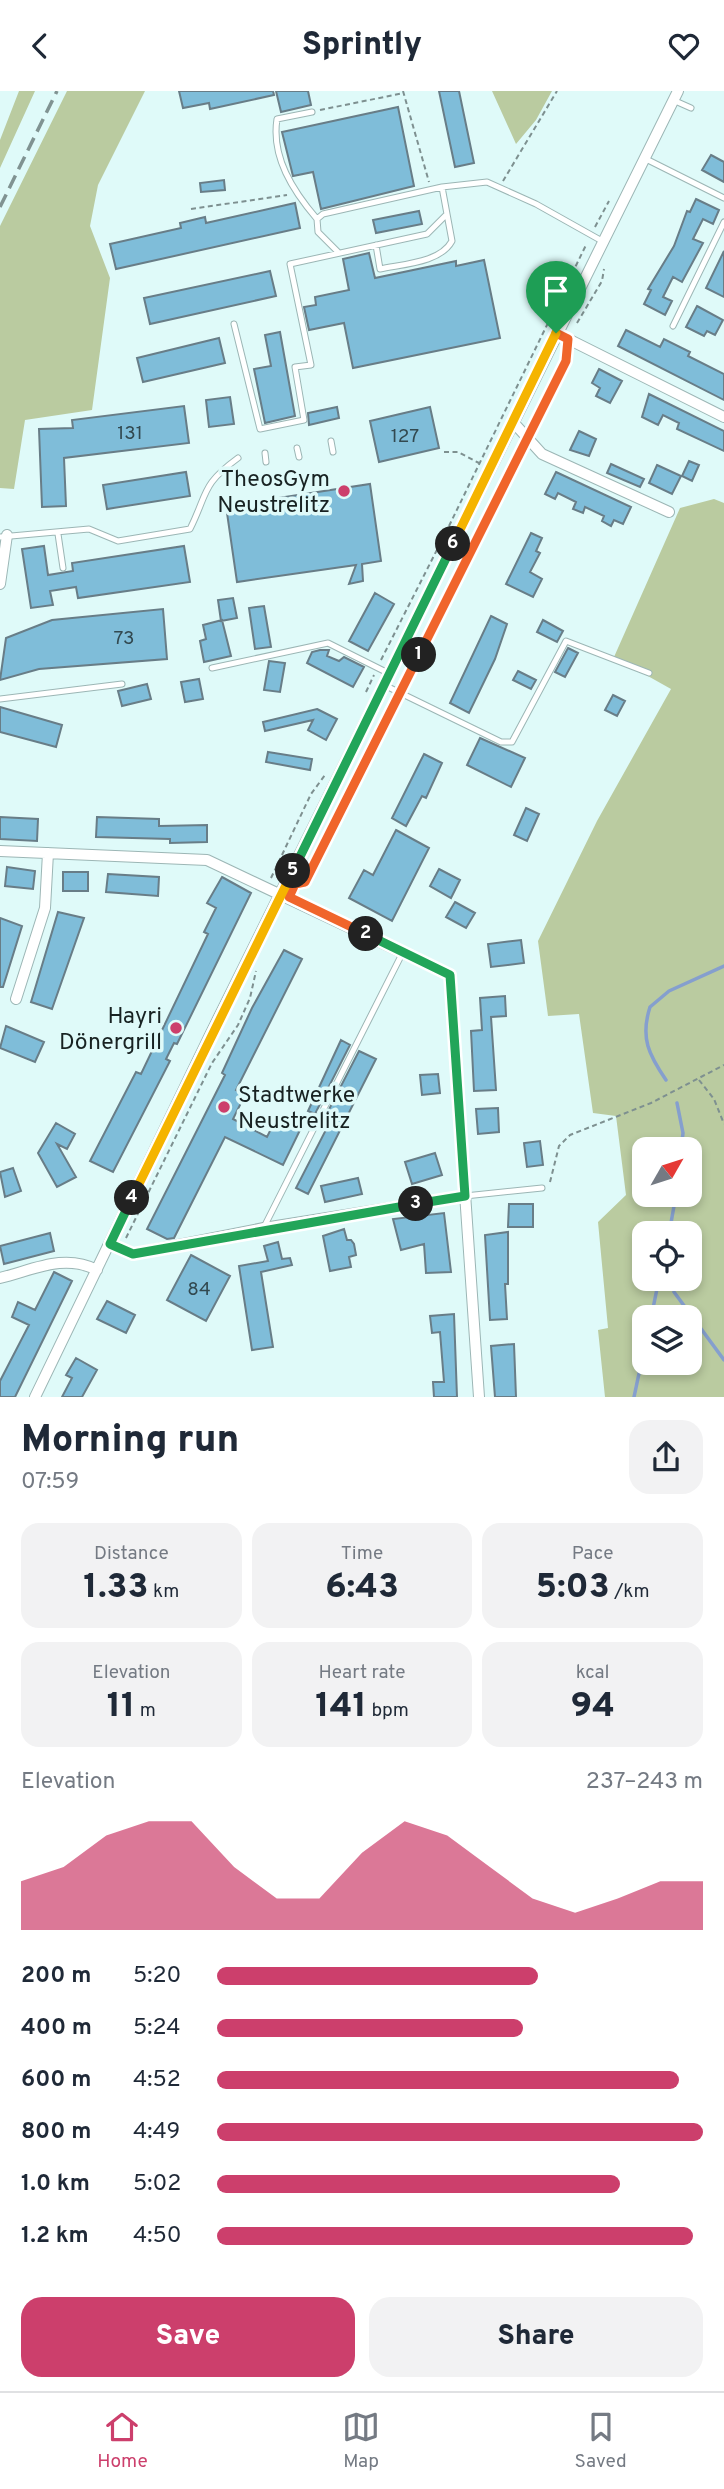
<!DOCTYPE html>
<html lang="en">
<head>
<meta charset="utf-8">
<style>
  body { margin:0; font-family:Overpass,sans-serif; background:#f2f2f3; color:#1f2937; height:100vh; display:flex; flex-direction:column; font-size:26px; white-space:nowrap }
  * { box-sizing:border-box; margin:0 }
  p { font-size:23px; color:#747a83 }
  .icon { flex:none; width:38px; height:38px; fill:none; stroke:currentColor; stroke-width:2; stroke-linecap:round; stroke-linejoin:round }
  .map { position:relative; height:1306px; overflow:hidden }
  .sheet { display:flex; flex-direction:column; background:#fff; flex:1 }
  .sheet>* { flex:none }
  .needle { width:46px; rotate:51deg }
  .tools { position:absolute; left:632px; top:1046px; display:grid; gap:14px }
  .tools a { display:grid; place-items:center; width:70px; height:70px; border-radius:14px; background:#fff; box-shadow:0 4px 10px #0003; font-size:35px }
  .pin { position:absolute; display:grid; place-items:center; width:60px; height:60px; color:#fff; margin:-72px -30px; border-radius:50% 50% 50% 0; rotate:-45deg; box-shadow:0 0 7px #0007 }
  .pin .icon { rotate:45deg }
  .km { position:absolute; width:35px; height:35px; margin:-18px; border-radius:50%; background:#222; color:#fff; font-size:19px; line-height:35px; text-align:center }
  .round { display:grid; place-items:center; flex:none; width:74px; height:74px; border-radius:21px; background:#f2f2f3 }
  .overview { display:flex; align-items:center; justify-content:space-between; height:119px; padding:0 21px }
  h1 { font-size:38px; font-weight:800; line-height:52px }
  .figures { display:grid; grid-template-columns:repeat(3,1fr); gap:10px; height:119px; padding:7px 21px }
  .figures div { display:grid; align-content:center; border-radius:18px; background:#f2f2f3; text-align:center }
  .figures b { font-size:35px; font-weight:800 }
  .figures small { font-size:19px; font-weight:400 }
  .figures p { font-size:19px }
  .chart { height:196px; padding:14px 21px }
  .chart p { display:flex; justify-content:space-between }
  .chart svg { width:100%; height:126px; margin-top:7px; fill:#cc3f6c; opacity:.7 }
  .button { display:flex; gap:14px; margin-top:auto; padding:14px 21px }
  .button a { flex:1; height:80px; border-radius:21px; background:#cc3f6c; color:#fff; font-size:28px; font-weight:800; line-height:80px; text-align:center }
  .button a+a { background:#f2f2f3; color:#1f2937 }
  ul { padding:0 21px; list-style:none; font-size:23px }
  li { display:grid; grid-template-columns:112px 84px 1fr; align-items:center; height:52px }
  li i { height:18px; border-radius:9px; background:#cc3f6c }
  header { display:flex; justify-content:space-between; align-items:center; height:91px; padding:0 21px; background:#fff; font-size:32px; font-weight:800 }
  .dock { display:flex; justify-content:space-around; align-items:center; height:98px; border-top:2px solid #e0e1e3; background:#fff; font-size:19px; color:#747a83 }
  .dock a { display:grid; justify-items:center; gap:4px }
  .dock .active { color:#cc3f6c }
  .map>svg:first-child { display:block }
</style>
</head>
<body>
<header><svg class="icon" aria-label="back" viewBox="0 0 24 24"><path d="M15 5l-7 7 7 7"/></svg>Sprintly<svg class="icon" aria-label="heart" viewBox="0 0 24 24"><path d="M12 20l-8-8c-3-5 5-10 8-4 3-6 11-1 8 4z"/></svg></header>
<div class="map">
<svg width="724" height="1306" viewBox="0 0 724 1306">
  <rect width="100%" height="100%" fill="#dffaf9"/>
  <path fill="#bacba0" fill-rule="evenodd" d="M19 0H35L0 77V49Z
    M67 0H145L98 94 90 135 110 187 92 319 25 329 14 398 0 397V135Z
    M492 0H552L536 29 516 53Z
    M714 408 724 412V1306H605L598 1239 608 1237 598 1131 626 1104 616 1025 593 1022 579 923 548 925 538 850 597 730 671 598 614 566 680 417ZM644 1059H690V1104H644ZM644 1143H690V1188H644ZM644 1227H690V1272H644Z"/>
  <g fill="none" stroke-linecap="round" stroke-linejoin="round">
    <path stroke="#859fce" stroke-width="3.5" d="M666 989C649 964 640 947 650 916L669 900 724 875
      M677 1012 683 1042 681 1059
      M669 1143 676 1104
      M674 1201 724 1269
      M651 1227 659 1188
      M634 1306 644 1259"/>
  </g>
  <path fill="#7fbdd9" stroke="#687d87" stroke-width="2" d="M179 0H273L274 4 210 18 209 12 183 17Z
    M276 0H308L311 14 281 21Z
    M439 0H459L474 72 455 76Z
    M398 16 414 95 321 118 313 81 293 85 282 41Z
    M711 64 724 71V91L702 79Z
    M224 89 225 99 201 101 200 92Z
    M696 108 719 119 713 133 703 128 693 148 703 152 682 191 673 186 663 206 672 210 665 224 644 213 651 199 648 198 674 155 687 120 690 121Z
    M295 112 300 137 116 178 110 153 181 137 180 132 205 126 206 132Z
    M419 120 422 133 376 142 373 129Z
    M724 160V206L706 197Z
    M369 162 375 187 456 170V175L484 169 500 247 353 277 344 232 309 239 304 216 316 214 315 206 349 199 343 168Z
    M270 180 276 205 150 233 144 207Z
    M697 215 723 229 715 244 707 240 704 245 686 236Z
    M626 239 660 256 664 248 690 261 688 265 724 283V309L618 255Z
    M280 241 295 325 265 332 254 278 271 275 265 244Z
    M219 247 225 272 143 291 137 267Z
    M599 278 622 290 610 312 596 305 600 297 592 292Z
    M649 303 724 340V360L677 338 679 332 663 324 658 334 642 326Z
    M230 306 234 333 209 336 206 309Z
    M184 315 189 352 64 367 66 415 42 416 39 338 73 337 72 329Z
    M337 316 339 327 309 334 308 322Z
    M430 316 439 357 379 371 370 330Z
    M579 340 596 348 589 365 570 359Z
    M689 370 699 374 692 390 682 385Z
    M611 373 644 388 640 396 607 382Z
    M657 374 681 385 672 403 649 392Z
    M186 381 190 405 107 418 103 394Z
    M556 381 631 416 623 433 614 429 611 435 602 430 604 425 585 416 583 422 573 418 576 411 558 402 555 408 545 403Z
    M370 393 381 470 362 473 363 490 349 493 356 474 237 491 226 415Z
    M531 442 542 447 536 460 540 462 530 481 542 488 533 506 506 493Z
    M44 455 48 484 73 480 72 472 184 455 190 491 78 507 76 496 50 500 53 514 31 517 22 458Z
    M375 502 394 513 368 560 349 550Z
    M233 507 237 527 221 530 218 509Z
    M264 515 271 556 255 558 249 517Z
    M163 518 167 568 39 578 0 589 6 547 52 529Z
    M491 525 507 533 495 568 469 622 450 612Z
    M222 529 231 565 204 571 200 550 206 548 203 534Z
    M543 529 563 540 557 551 537 541Z
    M568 557 578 562 565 586 555 581Z
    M320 559H329L327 565 339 570 344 566 364 576 353 596 307 572 312 561Z
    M269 570 285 572 280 601 264 599Z
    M518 580 536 589 531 598 513 589Z
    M199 588 203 608 185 611 181 591Z
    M147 593 151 608 122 615 118 600Z
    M613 604 625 610 617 625 605 619Z
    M0 616 62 634 56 656 0 641Z
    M317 618 337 628 326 649 308 639 313 629 265 640 263 631Z
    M480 647 525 667 511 696 467 674Z
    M268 661 312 668 310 679 266 671Z
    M424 663 442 672 426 707 422 705 406 735 392 727Z
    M526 717 539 723 527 750 514 744Z
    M0 726 38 728 37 750 0 748Z
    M97 726 159 728V735L207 734V751L170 752V748L96 746Z
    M396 739 429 757 392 830 349 807 364 779 373 784Z
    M7 776 35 780 33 798 5 795Z
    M439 778 460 789 451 807 430 795Z
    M63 781H88V800H63Z
    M108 783 159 786 158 805 106 801Z
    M222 786 251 802 177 953 174 952 166 968 170 970 113 1081 90 1070 136 981 141 983 208 843 204 841 216 817 207 812Z
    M455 811 475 822 466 837 446 826Z
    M58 821 84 827 52 918 31 911Z
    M0 827 22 835 3 896H0Z
    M521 849 524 872 491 876 488 853Z
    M284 859 302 868 236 999 245 1004 233 1028 267 1046 278 1024 302 1035 283 1074 225 1046 174 1147 167 1148 147 1138 225 984 222 982 252 917Z
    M505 905 506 925 491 926 496 999 474 1000 471 940 482 939 480 907Z
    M6 935 44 951 35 971 0 957Z
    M341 949 350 954 315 1023 308 1020Z
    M359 960 376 968 308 1103 296 1097 330 1031 324 1028Z
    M438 983 440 1002 422 1004 420 984Z
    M498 1017 499 1041 478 1043 476 1018Z
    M56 1032 75 1043 67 1058 57 1053 76 1086 57 1096 38 1062Z
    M540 1050 543 1074 527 1076 524 1052Z
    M435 1062 442 1084 412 1093 405 1071Z
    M13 1077 21 1100 5 1106 0 1081Z
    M358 1087 362 1103 325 1111 321 1095Z
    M509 1113H533V1136H508Z
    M444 1122 451 1181 426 1182 424 1153 401 1159 393 1128Z
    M344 1138 347 1149H351L354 1153 356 1164 349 1166 351 1176 330 1180 323 1145Z
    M508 1141V1193H505L507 1228 490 1229 485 1144Z
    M50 1142 54 1160 4 1173 0 1155Z
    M278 1151 282 1168 290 1167 292 1174 261 1181 273 1256 252 1259 239 1175 268 1170 264 1155Z
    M191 1164 230 1185 206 1230 167 1209Z
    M54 1181 72 1190 15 1306H0V1290L29 1234 12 1226 18 1211 35 1219Z
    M107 1210 135 1224 126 1242 97 1228Z
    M454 1223 457 1306H434L433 1291H444L440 1241 432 1242 430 1225Z
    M514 1253 516 1306H495L491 1255Z
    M76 1267 97 1279 82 1306H62L72 1287 66 1284Z"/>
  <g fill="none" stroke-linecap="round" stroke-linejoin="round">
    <defs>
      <path id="service" d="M673 9 691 17
        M312 21 277 28C271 66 293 100 317 128
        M644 67 724 107
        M376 154 380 178C403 173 440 172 452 150L447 123
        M338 161 318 141 317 128 323 123 442 96
        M234 233 260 338 304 329 295 276 311 274 290 173 427 143 447 123 442 96 487 91 536 113 602 150
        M673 235 724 131
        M331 350 333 361
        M297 357 299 366
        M265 362 266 371
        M58 443 63 477
        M0 446 89 438 118 450 190 438C208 402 201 394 238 367
        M212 577 328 552 390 583
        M384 594 501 651H512L566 550 649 582
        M0 608 122 593
        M465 1105 542 1097
        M264 1136 403 861"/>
      <path id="minor" d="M556 242 724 326
        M513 331 542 363 669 421
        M0 493 7 444
        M0 760 207 769 450 884 479 1306
        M16 908 45 817 48 762
        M110 1153 133 1163 264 1137 465 1105
        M0 1187C33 1179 64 1162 97 1179
        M35 1306 210 944 678 0"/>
    </defs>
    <use href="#service" stroke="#9cb6b5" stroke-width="7"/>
    <use href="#minor" stroke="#9cb6b5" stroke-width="12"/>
    <path stroke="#7e9090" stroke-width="2" stroke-dasharray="5 3.5" stroke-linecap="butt" d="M403 0 429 91
      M320 19 404 2
      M503 90 557 0
      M191 118 287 104
      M595 136 609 110
      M577 232 602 190 604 178
      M534 338 566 270 567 260
      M444 361H458L479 372
      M449 435 586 154
      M381 569 445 443
      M404 593 524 359
      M366 601 374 584
      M271 787 311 703 325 684
      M298 792 305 791 395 611
      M699 989 714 1008 724 1033
      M550 1091 559 1055 570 1044 651 1012 724 974
      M126 1147 212 972 238 934 250 907 256 880"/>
    <use href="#service" stroke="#fff" stroke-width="5"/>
    <use href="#minor" stroke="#fff" stroke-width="10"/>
    <path stroke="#809392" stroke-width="3.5" stroke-dasharray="14 7" stroke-linecap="butt" d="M0 116 57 0"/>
  </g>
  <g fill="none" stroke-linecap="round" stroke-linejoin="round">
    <defs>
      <path id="split-1" d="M419 564 566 270 568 248 556 242"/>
      <path id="split-2" d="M366 843 289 806 295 793 305 791 419 564"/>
      <path id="split-3" d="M366 843 450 884 465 1105 416 1113"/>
      <path id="split-4" d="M132 1107 110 1153 133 1163 416 1113"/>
      <path id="split-5" d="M132 1107 293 780"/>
      <path id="split-6" d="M293 780 453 453"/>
      <path id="split-7" d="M453 453 556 242"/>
    </defs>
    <use href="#split-1" stroke="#fff" stroke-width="14"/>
    <use href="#split-2" stroke="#fff" stroke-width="14"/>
    <use href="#split-3" stroke="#fff" stroke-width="14"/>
    <use href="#split-4" stroke="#fff" stroke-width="14"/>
    <use href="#split-5" stroke="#fff" stroke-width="14"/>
    <use href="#split-6" stroke="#fff" stroke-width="14"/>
    <use href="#split-7" stroke="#fff" stroke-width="14"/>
    <use href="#split-1" stroke="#f0652b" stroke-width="9"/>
    <use href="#split-2" stroke="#f0652b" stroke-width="9"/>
    <use href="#split-3" stroke="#22a559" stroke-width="9"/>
    <use href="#split-4" stroke="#22a559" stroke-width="9"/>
    <use href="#split-5" stroke="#f5b400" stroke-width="9"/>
    <use href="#split-6" stroke="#22a559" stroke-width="9"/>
    <use href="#split-7" stroke="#f5b400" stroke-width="9"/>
  </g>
  <g fill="#cc3f6c" stroke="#dffaf9" stroke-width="2.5">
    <circle cx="344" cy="400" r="7"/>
    <circle cx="176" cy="937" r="7"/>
    <circle cx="224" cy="1016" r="7"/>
  </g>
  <g text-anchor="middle" stroke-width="7" stroke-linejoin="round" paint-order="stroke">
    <g font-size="19" fill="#324950">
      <text x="130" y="348">131</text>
      <text x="405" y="351">127</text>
      <text x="124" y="553">73</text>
      <text x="199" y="1204">84</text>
    </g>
    <g font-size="23" fill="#182222" stroke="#dffaf9" text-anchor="end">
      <text x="330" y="395">TheosGym<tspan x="330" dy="26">Neustrelitz</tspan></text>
      <text x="162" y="932">Hayri<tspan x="162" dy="26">Dönergrill</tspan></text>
      <text x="238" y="1011" text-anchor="start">Stadtwerke<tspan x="238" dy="26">Neustrelitz</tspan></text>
    </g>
  </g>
</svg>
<div class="tools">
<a><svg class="needle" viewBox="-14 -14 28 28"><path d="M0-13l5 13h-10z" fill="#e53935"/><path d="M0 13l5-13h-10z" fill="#747a83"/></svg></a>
<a><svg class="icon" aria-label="locate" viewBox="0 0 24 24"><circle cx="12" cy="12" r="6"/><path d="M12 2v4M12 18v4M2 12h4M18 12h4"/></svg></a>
<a><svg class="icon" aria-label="layers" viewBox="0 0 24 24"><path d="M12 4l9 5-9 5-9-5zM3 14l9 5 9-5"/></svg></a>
</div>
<div class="pin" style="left:556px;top:242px;background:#1e9e55"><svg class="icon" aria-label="arrive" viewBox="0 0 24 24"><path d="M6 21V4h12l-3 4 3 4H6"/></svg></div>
<b class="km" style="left:419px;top:564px">1</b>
<b class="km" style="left:366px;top:843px">2</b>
<b class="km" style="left:416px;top:1113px">3</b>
<b class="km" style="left:132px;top:1107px">4</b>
<b class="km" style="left:293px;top:780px">5</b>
<b class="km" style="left:453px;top:453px">6</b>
</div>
<section class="sheet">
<div class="overview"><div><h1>Morning run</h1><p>07:59</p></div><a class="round"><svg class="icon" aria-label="share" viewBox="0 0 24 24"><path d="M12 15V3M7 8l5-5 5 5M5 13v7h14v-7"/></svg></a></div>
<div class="figures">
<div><p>Distance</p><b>1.33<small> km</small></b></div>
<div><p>Time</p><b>6:43</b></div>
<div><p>Pace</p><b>5:03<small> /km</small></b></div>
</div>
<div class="figures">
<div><p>Elevation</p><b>11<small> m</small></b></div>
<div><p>Heart rate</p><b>141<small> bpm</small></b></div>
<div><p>kcal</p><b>94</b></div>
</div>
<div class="chart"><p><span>Elevation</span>237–243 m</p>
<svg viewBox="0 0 160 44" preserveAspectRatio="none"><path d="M0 44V27L10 22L20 11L30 6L40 6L50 22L60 33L70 33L80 17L90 6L100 11L110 22L120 33L130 38L140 33L150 27L160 27V44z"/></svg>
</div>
<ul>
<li><b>200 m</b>5:20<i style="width:66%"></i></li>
<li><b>400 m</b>5:24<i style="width:63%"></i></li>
<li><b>600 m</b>4:52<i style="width:95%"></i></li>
<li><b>800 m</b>4:49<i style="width:100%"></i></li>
<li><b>1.0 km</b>5:02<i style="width:83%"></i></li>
<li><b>1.2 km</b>4:50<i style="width:98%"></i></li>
</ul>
<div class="button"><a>Save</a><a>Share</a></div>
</section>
<nav class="dock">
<a class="active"><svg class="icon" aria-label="home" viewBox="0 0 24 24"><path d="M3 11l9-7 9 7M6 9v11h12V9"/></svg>Home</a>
<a><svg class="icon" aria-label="map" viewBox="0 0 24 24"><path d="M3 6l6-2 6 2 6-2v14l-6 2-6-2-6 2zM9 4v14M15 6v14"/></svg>Map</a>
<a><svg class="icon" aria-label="saved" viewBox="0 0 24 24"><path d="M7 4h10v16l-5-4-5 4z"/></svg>Saved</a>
</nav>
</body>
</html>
